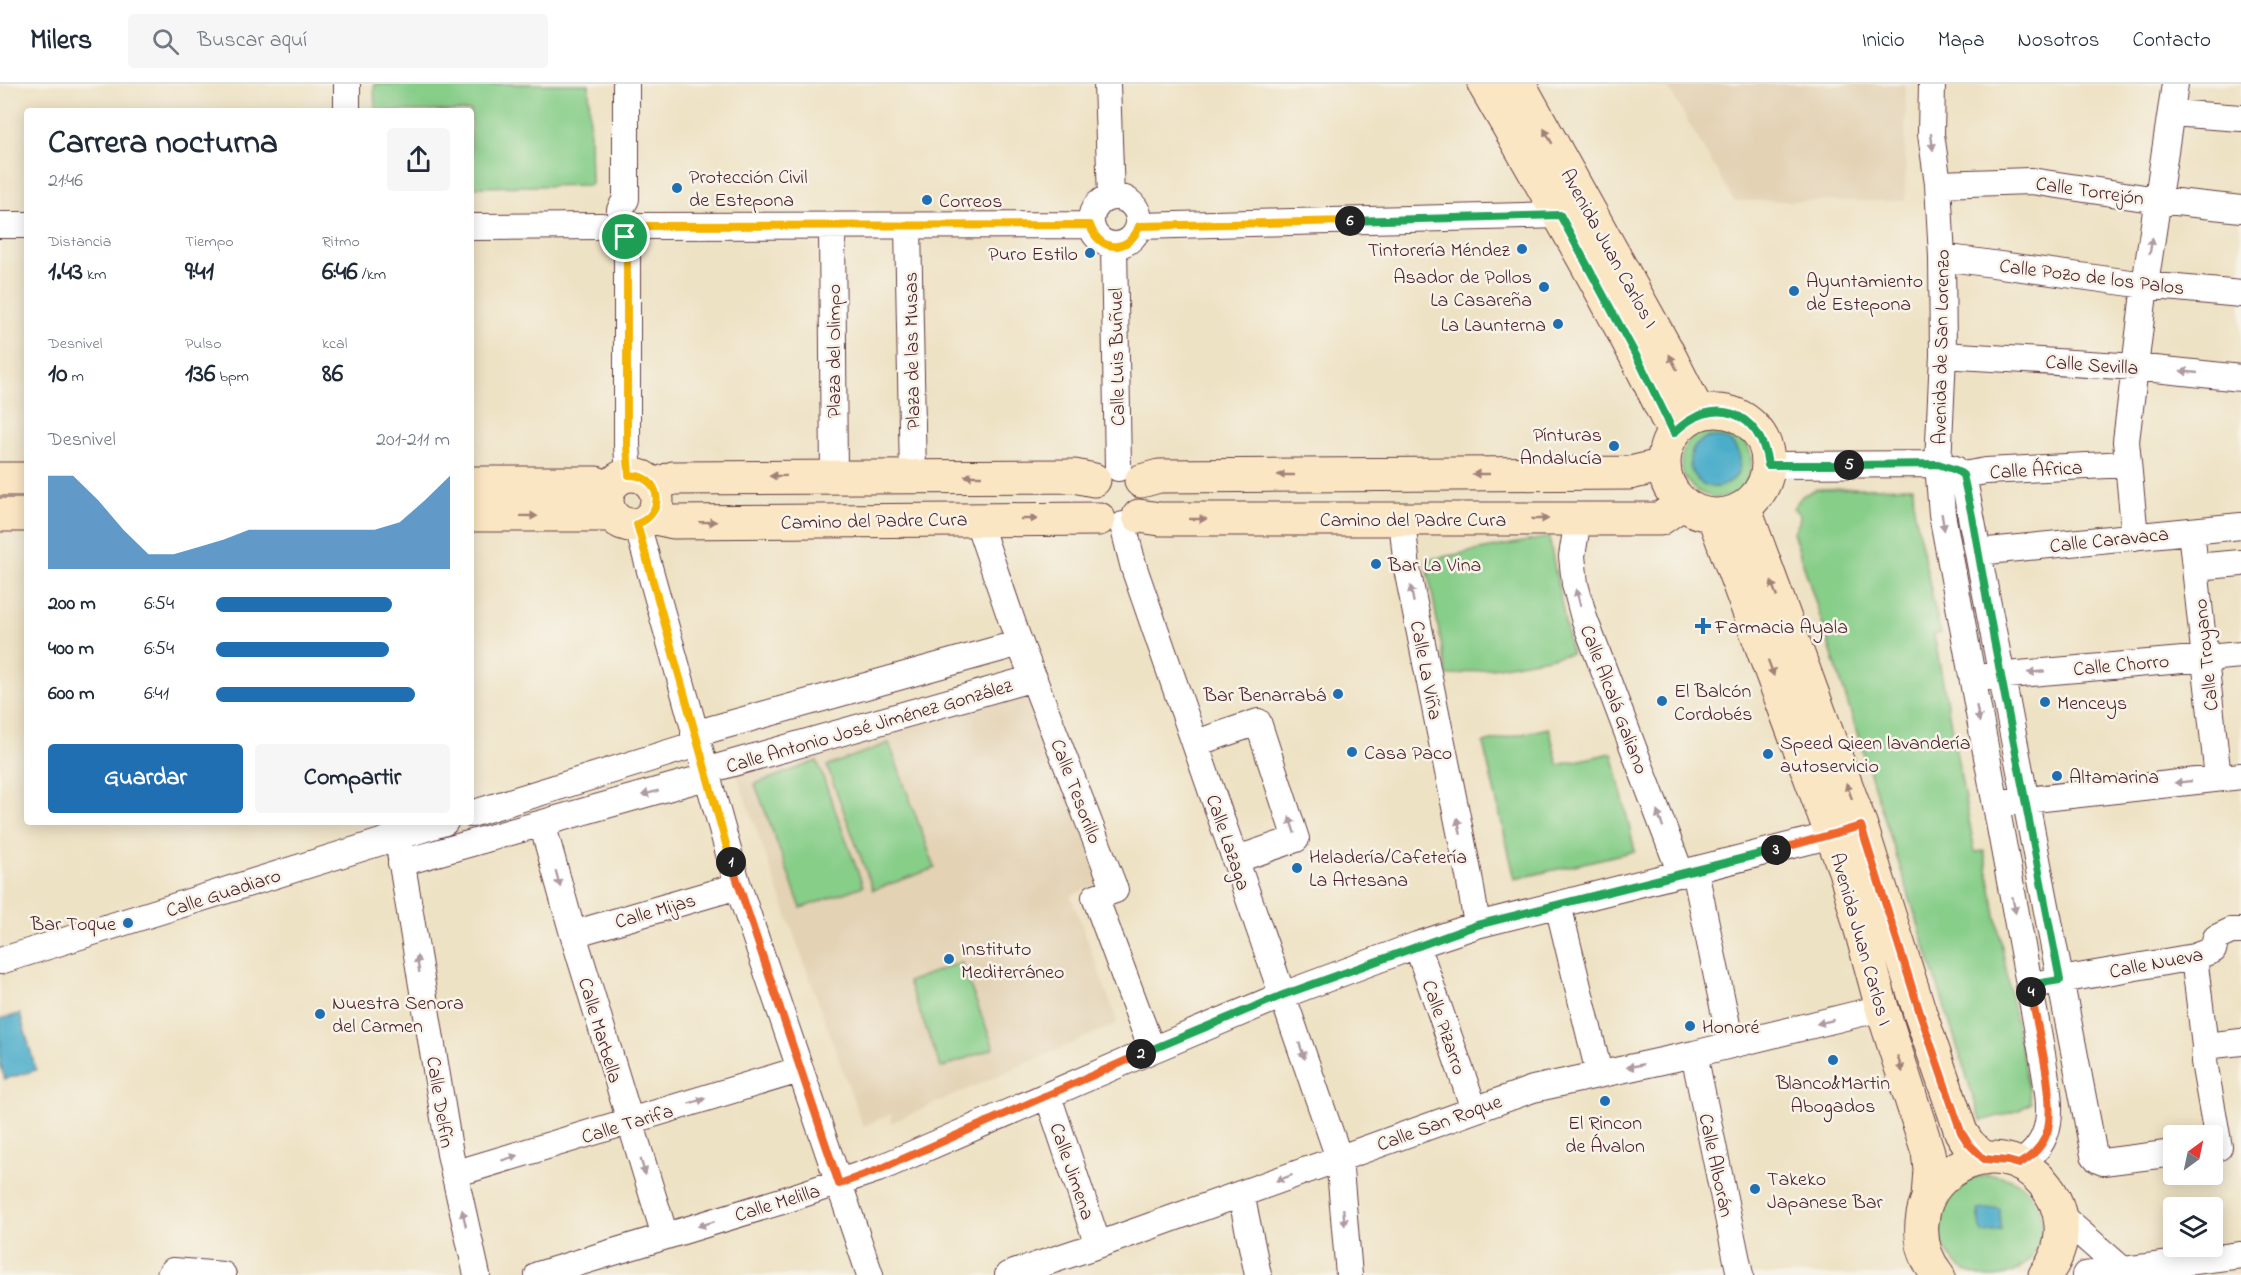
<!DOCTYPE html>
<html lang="es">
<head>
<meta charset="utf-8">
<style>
  body { margin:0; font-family:"Indie Flower",sans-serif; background:#f6f6f7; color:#1f2937; height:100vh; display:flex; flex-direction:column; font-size:22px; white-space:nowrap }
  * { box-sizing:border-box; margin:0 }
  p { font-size:20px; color:#747a83 }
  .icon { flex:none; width:33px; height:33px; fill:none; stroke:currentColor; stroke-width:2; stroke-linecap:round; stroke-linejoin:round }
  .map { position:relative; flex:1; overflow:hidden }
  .side { position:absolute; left:24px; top:24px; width:450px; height:717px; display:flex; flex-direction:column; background:#fff; border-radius:6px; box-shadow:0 3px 15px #0003 }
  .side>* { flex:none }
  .needle { width:39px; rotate:33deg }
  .fabs { position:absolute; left:2163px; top:1041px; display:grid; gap:12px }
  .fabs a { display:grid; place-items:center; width:60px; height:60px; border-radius:6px; background:#fff; box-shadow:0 3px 15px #0003; font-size:30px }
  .pin { position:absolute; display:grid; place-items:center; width:51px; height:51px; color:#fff; margin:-26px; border:3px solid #fff; border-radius:50%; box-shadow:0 2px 6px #0007 }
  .km { position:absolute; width:30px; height:30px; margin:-15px; border-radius:50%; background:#222; color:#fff; font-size:16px; line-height:30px; text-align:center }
  .round { display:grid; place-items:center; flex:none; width:63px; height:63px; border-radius:6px; background:#f6f6f7 }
  .summary { display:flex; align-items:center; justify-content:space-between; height:102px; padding:0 24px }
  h1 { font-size:33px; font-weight:700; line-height:45px }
  .stats { display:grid; grid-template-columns:repeat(3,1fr); gap:9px; height:102px; padding:6px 24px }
  .stats div { display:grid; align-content:center }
  .stats b { font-size:26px; font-weight:700 }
  .stats small { font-size:16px; font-weight:400 }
  .stats p { font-size:16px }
  .chart { height:168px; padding:12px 24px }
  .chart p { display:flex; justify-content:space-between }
  .chart svg { width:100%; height:108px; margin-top:6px; fill:#1f6fb2; opacity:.7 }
  .cta { display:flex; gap:12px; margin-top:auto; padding:12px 24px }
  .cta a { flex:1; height:69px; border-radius:6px; background:#1f6fb2; color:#fff; font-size:24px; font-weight:700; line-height:69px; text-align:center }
  .cta a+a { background:#f6f6f7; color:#1f2937 }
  ul { padding:0 24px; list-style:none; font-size:20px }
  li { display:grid; grid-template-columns:96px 72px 1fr; align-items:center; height:45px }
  li i { height:15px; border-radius:8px; background:#1f6fb2 }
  header { display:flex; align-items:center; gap:36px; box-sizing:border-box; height:84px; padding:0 30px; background:#fff; border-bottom:2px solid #e0e1e3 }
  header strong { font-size:28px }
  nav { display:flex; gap:33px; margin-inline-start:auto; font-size:21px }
  .search { width:420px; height:54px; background:#f6f6f7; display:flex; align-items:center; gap:15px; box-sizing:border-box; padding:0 21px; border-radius:6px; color:#747a83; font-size:22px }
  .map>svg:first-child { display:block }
</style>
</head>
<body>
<header>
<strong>Milers</strong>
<div class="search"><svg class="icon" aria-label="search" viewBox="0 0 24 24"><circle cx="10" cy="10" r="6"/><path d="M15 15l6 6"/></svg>Buscar aquí</div>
<nav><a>Inicio</a><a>Mapa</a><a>Nosotros</a><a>Contacto</a></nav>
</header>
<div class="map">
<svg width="2241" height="1191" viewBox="0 0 2241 1191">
  <rect width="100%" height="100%" fill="#f7f3e8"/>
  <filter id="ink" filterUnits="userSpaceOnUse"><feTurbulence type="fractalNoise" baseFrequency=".0167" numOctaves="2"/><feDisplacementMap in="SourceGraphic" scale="12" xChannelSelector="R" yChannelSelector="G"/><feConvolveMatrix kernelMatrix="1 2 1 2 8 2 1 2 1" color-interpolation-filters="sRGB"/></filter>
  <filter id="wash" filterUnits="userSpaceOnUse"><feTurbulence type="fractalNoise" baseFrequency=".008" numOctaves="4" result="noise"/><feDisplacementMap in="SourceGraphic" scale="24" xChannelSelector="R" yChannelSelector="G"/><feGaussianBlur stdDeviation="1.35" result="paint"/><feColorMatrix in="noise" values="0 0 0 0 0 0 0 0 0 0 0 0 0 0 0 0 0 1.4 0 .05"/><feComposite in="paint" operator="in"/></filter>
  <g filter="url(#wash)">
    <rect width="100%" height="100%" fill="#eee2c4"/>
    <path fill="#e3d2b4" d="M1666 0H1906L1905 117H1734Z
      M1029 603 1101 798 1071 812 1118 939 891 1039V1030L863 1043 736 689Z"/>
    <path fill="#87ce89" stroke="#68765a" stroke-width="1.5" fill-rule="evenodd" d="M374 0H589L591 101 471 103V27H375Z
      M1721 343C1742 349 1756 365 1750 387 1737 439 1662 406 1686 361 1693 347 1707 344 1721 343ZM1710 353 1736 392C1702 427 1671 368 1710 353Z
      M1913 403 1914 425 1940 549 1934 551 1975 768 1984 767 2031 1019 2019 1026 1981 1037 1793 448 1799 439 1800 431 1793 424 1802 412 1816 405Z
      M1549 453 1571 570 1447 592 1426 476Z
      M1549 644 1558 681 1612 669 1635 767 1515 795 1483 659Z
      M889 659 935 784 873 806 827 682Z
      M817 677 863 802 801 824 755 700Z
      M961 878 994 964 941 984 908 898Z
      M1940 1142a51 51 0 1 1 102 0a51 51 0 1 1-102 0Z"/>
    <path fill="#4badca" stroke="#4a667a" stroke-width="1.5" d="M1690 378a25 25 0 1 1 50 0a25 25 0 1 1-50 0Z
      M20 930 36 986 5 995 0 979V935Z
      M1997 1124 2000 1126 2001 1147 1982 1149 1978 1128 1979 1126Z"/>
  </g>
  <g filter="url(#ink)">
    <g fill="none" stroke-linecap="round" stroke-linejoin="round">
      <defs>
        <path id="street" d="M1107 0 1111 113
          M1932 0 1931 50 1938 100 1942 173 1943 271 1938 380 1942 430 2042 970C2048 1011 2062 1054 2019 1080
          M347 27V0
          M2171 29 2241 34
          M1938 100 2031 97 2158 116 2241 125
          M1091 137a24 24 0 1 1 48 0a24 24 0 1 1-48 0Z
          M620 126 626 115V0
          M0 141H27
          M632 142 1090 141
          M832 142 834 392
          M908 142 913 392
          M1139 142 1560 131
          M471 143 602 142
          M621 155 627 170V361L629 391
          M1114 162 1118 384
          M1942 173 2145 201 2241 210
          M1943 271 2136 283 2241 294
          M1768 381 1938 380 1955 385
          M1963 391 2094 1071 2098 1076 2103 1078 2174 1069
          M1963 391 1986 387 2128 380
          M977 435 1017 552 1115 806 1095 813 1152 966
          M1402 435 1407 485 1469 792 1477 841
          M1578 435 1572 472 1575 500 1584 534 1681 790
          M637 440 738 802 870 1191
          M1123 441 1134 484 1339 1074 1349 1191
          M2191 447 2218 694
          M2135 453 2126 357 2145 201 2175 0
          M1978 468 2241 442
          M2195 483 2241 479
          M1984 593 2241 571
          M694 650 1020 559
          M1196 659 1258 638 1296 755 1235 776
          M705 687 1034 594
          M2009 718 2241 692
          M471 730 697 660
          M395 738 450 1070 477 1191
          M542 739 573 850 665 1152
          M401 779 706 693
          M1695 787 1731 960
          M1558 821 1599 989
          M573 850 738 802
          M1417 861 1474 1025
          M2194 873 2205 962 2204 978 2219 1063
          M0 877 445 738
          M2043 899 2194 873 2213 866 2216 854 2231 847H2241
          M2205 962 2241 958
          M1694 970 1740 1191
          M1048 1012 1098 1161
          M454 1090 799 986
          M1241 1110 1258 1191
          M2061 1132 2124 1187
          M170 1191 173 1187 223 1191
          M538 1191 785 1116 878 1085 1152 966 1283 911 1417 861 1477 841 1848 747
          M1008 1191 1098 1161 1533 1005 1694 970 1882 924
          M2085 1191 2241 1171"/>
        <path id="secondary" d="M1484 0C1550 115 1617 229 1674 349
          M1519 0 1666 265 1699 330
          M1664 379a52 52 0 1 1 104 0a52 52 0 1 1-104 0Z
          M607 416a25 25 0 1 1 50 0a25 25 0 1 1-50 0Z
          M0 395H27
          M1141 397 1159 392 1630 389 1664 381
          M471 399H596L610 404
          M653 402 673 394 1074 392 1094 396
          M1744 423 1861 742 1920 929 1961 1048 1968 1059 1984 1075
          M0 431H27
          M471 431H612
          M1713 431 1845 787 1882 924 1928 1068 1930 1085 1928 1114
          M1139 432 1160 435H1660L1683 419
          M650 433 673 438 1099 435
          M1938 1191C1924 1174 1919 1153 1923 1131 1926 1113 1937 1097 1952 1087 2019 1041 2095 1127 2045 1191"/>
      </defs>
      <use href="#street" stroke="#633c42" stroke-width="28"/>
      <use href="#secondary" stroke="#633c42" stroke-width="35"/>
      <use href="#street" stroke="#fff" stroke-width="26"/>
      <use href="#secondary" stroke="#fbe6c4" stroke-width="33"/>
    </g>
    <defs><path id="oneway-solid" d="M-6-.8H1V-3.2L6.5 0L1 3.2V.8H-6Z" transform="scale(1.5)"/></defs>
    <g fill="#a28278">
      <use href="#oneway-solid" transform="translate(1548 52) rotate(-119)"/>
      <use href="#oneway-solid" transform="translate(1673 278) rotate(-117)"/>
      <use href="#oneway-solid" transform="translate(1481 390) rotate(180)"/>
      <use href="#oneway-solid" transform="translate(1286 391) rotate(180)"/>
      <use href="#oneway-solid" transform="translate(778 392) rotate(179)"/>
      <use href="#oneway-solid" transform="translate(973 392) rotate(180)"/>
      <use href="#oneway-solid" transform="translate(529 432) rotate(1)"/>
      <use href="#oneway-solid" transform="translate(1029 435)"/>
      <use href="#oneway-solid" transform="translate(1198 435)"/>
      <use href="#oneway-solid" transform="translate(1540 435)"/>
      <use href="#oneway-solid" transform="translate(708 438) rotate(-1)"/>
      <use href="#oneway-solid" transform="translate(1774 505) rotate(-110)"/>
      <use href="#oneway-solid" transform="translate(1771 584) rotate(70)"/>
      <use href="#oneway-solid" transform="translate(1849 707) rotate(-110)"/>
      <use href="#oneway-solid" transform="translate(1900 980) rotate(72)"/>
    </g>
    <g fill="#ae9aa0">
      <use href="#oneway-solid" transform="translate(1932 58) rotate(83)"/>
      <use href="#oneway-solid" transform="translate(2151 162) rotate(-81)"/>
      <use href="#oneway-solid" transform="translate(2189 288) rotate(-174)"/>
      <use href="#oneway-solid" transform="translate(1943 438) rotate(81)"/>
      <use href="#oneway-solid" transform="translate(1412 510) rotate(-101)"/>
      <use href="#oneway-solid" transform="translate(1578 513) rotate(-105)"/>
      <use href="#oneway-solid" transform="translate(2036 588) rotate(175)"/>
      <use href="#oneway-solid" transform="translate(1978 630) rotate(80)"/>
      <use href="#oneway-solid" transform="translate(2183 698) rotate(174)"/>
      <use href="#oneway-solid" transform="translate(650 709) rotate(165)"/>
      <use href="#oneway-solid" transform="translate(1660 735) rotate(-111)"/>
      <use href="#oneway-solid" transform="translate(1292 741) rotate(-108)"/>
      <use href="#oneway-solid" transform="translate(1459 742) rotate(-102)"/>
      <use href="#oneway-solid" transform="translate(558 795) rotate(75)"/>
      <use href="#oneway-solid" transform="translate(2014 821) rotate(79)"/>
      <use href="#oneway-solid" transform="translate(418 880) rotate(-99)"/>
      <use href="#oneway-solid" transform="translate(1825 938) rotate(167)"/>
      <use href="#oneway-solid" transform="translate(1302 967) rotate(71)"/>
      <use href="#oneway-solid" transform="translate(1635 982) rotate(169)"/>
      <use href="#oneway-solid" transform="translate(697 1017) rotate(-17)"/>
      <use href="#oneway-solid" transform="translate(510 1074) rotate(-17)"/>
      <use href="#oneway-solid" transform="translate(643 1083) rotate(73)"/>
      <use href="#oneway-solid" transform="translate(1284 1094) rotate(160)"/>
      <use href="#oneway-solid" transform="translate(1344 1133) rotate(85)"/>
      <use href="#oneway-solid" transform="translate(464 1134) rotate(-103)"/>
      <use href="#oneway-solid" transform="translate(706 1140) rotate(163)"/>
    </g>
  </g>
  <g fill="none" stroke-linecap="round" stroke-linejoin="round" filter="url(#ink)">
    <defs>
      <path id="split-1" d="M625 153 621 155 627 170V361L629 391C661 391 667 429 637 440L731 778"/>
      <path id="split-2" d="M731 778 839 1100 878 1086 1141 970"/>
      <path id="split-3" d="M1141 970 1283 911 1477 841 1776 766"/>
      <path id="split-4" d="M1776 766 1861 742 1920 929 1961 1048 1968 1059 1984 1075 2008 1077 2019 1080C2033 1072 2044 1061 2048 1045 2055 1010 2037 944 2031 908"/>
      <path id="split-5" d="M1849 381 1938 380 1956 386 1963 391 1972 432 1994 556 2060 896 2029 901 2031 908"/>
      <path id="split-6" d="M1350 137 1560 131 1640 279 1674 349C1712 310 1761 326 1768 381H1849"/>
      <path id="split-7" d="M625 153 632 142 1090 141C1099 169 1130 169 1139 142L1350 137"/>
    </defs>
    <use href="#split-1" stroke="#fff" stroke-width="12"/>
    <use href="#split-2" stroke="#fff" stroke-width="12"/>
    <use href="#split-3" stroke="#fff" stroke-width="12"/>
    <use href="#split-4" stroke="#fff" stroke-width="12"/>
    <use href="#split-5" stroke="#fff" stroke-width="12"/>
    <use href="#split-6" stroke="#fff" stroke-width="12"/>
    <use href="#split-7" stroke="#fff" stroke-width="12"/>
    <use href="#split-1" stroke="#f5b400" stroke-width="8"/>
    <use href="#split-2" stroke="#f0652b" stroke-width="8"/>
    <use href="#split-3" stroke="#22a559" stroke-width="8"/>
    <use href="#split-4" stroke="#f0652b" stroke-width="8"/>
    <use href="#split-5" stroke="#22a559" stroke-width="8"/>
    <use href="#split-6" stroke="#22a559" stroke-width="8"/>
    <use href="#split-7" stroke="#f5b400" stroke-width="8"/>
  </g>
  <g fill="#1f6fb2" stroke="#f7f3e8" stroke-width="2">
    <circle cx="677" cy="104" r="6"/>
    <circle cx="927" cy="116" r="6"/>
    <circle cx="1522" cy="165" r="6"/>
    <circle cx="1090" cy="169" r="6"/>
    <circle cx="1544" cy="203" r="6"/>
    <circle cx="1794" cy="207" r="6"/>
    <circle cx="1558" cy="240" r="6"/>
    <circle cx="1614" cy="362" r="6"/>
    <circle cx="1376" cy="480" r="6"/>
    <path d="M1700 533h6v6h6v6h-6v6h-6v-6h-6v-6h6z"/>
    <circle cx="1338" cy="610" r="6"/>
    <circle cx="1662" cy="617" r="6"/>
    <circle cx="2045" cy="618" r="6"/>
    <circle cx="1352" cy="668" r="6"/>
    <circle cx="1768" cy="670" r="6"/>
    <circle cx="2057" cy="692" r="6"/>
    <circle cx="1297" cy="784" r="6"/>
    <circle cx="128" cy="839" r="6"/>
    <circle cx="949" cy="875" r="6"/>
    <circle cx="320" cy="930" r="6"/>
    <circle cx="1690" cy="942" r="6"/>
    <circle cx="1833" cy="976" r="6"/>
    <circle cx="1605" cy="1017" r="6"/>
    <circle cx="1755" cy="1105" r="6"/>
  </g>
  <g text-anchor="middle" stroke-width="5" stroke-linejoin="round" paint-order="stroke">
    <g font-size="20" fill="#4a1f2b" stroke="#f7f3e8" text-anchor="start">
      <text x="689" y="99">Protección Civil<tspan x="689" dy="23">de Estepona</tspan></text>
      <text x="939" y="123">Correos</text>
      <text x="1510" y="172" text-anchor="end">Tintorería Méndez</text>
      <text x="1078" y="176" text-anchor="end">Puro Estilo</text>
      <text x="1532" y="199" text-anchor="end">Asador de Pollos<tspan x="1532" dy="23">La Casareña</tspan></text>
      <text x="1806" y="203">Ayuntamiento<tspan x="1806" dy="23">de Estepona</tspan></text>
      <text x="1546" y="247" text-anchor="end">La Launterna</text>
      <text x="1602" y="357" text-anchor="end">Pínturas<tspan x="1602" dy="23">Andalucía</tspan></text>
      <text x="1388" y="487">Bar La Vina</text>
      <text x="1715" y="549">Farmacia Ayala</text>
      <text x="1674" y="613">El Balcón<tspan x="1674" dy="23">Cordobés</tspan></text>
      <text x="1326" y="617" text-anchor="end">Bar Benarrabá</text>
      <text x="2057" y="625">Menceys</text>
      <text x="1780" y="665">Speed Qieen lavandería<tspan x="1780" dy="23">autoservicio</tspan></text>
      <text x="1364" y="675">Casa Paco</text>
      <text x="2069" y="699">Altamarina</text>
      <text x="1309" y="779">Heladería/Cafetería<tspan x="1309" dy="23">La Artesana</tspan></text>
      <text x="116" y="846" text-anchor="end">Bar Toque</text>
      <text x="961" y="871">Instituto<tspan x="961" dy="23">Mediterráneo</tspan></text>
      <text x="332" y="925">Nuestra Senora<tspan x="332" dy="23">del Carmen</tspan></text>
      <text x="1702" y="949">Honoré</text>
      <text x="1833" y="1005" text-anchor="middle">Blanco&amp;Martin<tspan x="1833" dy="23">Abogados</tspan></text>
      <text x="1605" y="1045" text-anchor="middle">El Rincon<tspan x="1605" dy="23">de Ávalon</tspan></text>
      <text x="1767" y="1101">Takeko<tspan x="1767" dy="23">Japanese Bar</tspan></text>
    </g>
    <g font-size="20" fill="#4a1f2b" stroke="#f7f3e8">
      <text transform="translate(2090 106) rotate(8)" y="7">Calle Torrejón</text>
      <text transform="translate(1610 164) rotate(61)" y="7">Avenida Juan Carlos I</text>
      <text transform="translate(2092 192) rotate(7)" y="7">Calle Pozo de los Palos</text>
      <text transform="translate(1940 263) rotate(-89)" y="7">Avenida de San Lorenzo</text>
      <text transform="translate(833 267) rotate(-90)" y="7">Plaza del Olimpo</text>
      <text transform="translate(911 267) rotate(-91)" y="7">Plaza de las Musas</text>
      <text transform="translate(1116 273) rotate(-91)" y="7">Calle Luis Buñuel</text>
      <text transform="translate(2092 280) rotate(4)" y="7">Calle Sevilla</text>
      <text transform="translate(2036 385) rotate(-3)" y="7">Calle África</text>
      <text x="1413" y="442">Camino del Padre Cura</text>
      <text transform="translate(874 436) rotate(-1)" y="7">Camino del Padre Cura</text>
      <text transform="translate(2109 455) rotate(-6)" y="7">Calle Caravaca</text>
      <text transform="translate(2205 571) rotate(-96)" y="7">Calle Troyano</text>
      <text transform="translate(2121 580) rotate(-5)" y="7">Calle Chorro</text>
      <text transform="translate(1427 586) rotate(79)" y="7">Calle La Viña</text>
      <text transform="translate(1615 615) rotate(69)" y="7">Calle Alcalá Galiano</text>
      <text transform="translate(869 641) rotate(-16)" y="7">Calle Antonio José Jiménez González</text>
      <text transform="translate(1077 707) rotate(69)" y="7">Calle Tesorillo</text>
      <text transform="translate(1229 758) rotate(71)" y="7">Calle Lazaga</text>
      <text transform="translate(223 808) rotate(-18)" y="7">Calle Guadiaro</text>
      <text transform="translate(655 826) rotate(-16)" y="7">Calle Mijas</text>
      <text transform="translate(1862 855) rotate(74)" y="7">Avenida Juan Carlos I</text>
      <text transform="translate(2156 878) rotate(-11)" y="7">Calle Nueva</text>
      <text transform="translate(1445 943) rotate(71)" y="7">Calle Pizarro</text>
      <text transform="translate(601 946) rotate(73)" y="7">Calle Marbella</text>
      <text transform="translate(441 1018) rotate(81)" y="7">Calle Delfín</text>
      <text transform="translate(1439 1038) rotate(-20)" y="7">Calle San Roque</text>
      <text transform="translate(627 1039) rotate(-17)" y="7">Calle Tarifa</text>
      <text transform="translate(1717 1081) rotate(78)" y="7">Calle Alborán</text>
      <text transform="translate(1073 1087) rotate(71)" y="7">Calle Jimena</text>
      <text transform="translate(777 1118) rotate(-17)" y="7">Calle Melilla</text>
    </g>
  </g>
</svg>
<div class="fabs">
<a><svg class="needle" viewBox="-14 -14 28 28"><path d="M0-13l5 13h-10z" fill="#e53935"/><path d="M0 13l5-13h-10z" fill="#747a83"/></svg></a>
<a><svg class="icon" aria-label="layers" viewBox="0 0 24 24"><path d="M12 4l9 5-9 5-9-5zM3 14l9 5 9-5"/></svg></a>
</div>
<div class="pin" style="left:625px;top:153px;background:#1e9e55"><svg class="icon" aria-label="arrive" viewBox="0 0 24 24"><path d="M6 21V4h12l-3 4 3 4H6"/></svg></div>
<b class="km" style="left:731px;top:778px">1</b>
<b class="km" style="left:1141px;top:970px">2</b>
<b class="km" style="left:1776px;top:766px">3</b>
<b class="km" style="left:2031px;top:908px">4</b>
<b class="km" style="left:1849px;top:381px">5</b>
<b class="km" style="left:1350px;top:137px">6</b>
<section class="side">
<div class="summary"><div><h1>Carrera nocturna</h1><p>21:46</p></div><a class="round"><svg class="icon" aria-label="share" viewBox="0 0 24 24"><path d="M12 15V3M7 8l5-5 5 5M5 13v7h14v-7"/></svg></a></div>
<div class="stats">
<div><p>Distancia</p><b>1.43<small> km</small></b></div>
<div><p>Tiempo</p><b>9:41</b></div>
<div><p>Ritmo</p><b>6:46<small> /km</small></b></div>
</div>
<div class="stats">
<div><p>Desnivel</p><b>10<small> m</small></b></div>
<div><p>Pulso</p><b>136<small> bpm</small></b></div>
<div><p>kcal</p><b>86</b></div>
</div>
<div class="chart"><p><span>Desnivel</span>201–211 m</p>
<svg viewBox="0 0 160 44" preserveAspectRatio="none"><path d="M0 44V6L10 6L20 16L30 28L40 38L50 38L60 35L70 32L80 28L90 28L100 28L110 28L120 28L130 28L140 25L150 16L160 6V44z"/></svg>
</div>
<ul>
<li><b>200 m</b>6:54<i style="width:75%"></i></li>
<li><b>400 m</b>6:54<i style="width:74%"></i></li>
<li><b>600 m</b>6:41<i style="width:85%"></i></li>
</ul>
<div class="cta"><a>Guardar</a><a>Compartir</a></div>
</section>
</div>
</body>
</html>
